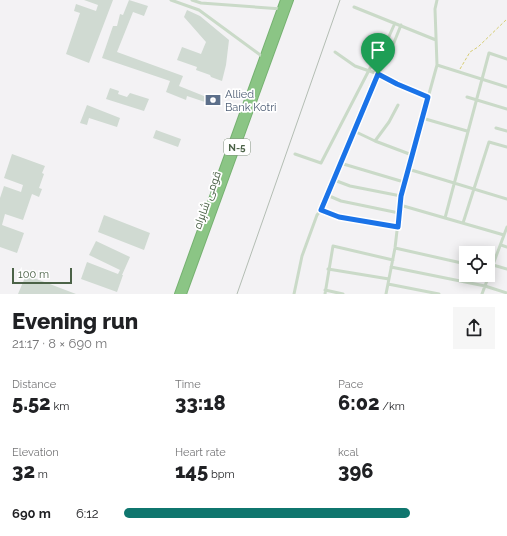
<!DOCTYPE html>
<html lang="en">
<head>
<meta charset="utf-8">
<style>
  body { margin:0; font-family:Raleway,Cairo,sans-serif; background:#f6f6f6; color:#202124; height:100vh; display:flex; flex-direction:column; font-size:15px; white-space:nowrap }
  * { box-sizing:border-box; margin:0 }
  p { font-size:13px; color:#757577 }
  .icon { flex:none; width:22px; height:22px; fill:none; stroke:currentColor; stroke-width:2; stroke-linecap:round; stroke-linejoin:round }
  .map { position:relative; height:294px; overflow:hidden }
  .sheet { display:flex; flex-direction:column; background:#fff; flex:1 }
  .sheet>* { flex:none }
  .controls { position:absolute; left:459px; top:246px; display:grid; gap:8px }
  .controls a { display:grid; place-items:center; width:36px; height:36px; border-radius:0px; background:#fff; box-shadow:0 2px 10px #0003; font-size:20px }
  .scale { position:absolute; left:12px; bottom:10px; width:60px; box-sizing:border-box; padding-left:4px; border:2px solid #4b6247; border-top:0; font-size:11px; line-height:14px; white-space:nowrap; color:#4b6247; -webkit-text-stroke:3px #fff; paint-order:stroke }
  .pin { position:absolute; display:grid; place-items:center; width:34px; height:34px; color:#fff; margin:-41px -17px; border-radius:50% 50% 50% 0; rotate:-45deg; box-shadow:0 0 4px #0007 }
  .pin .icon { rotate:45deg }
  .round { display:grid; place-items:center; flex:none; width:42px; height:42px; border-radius:0px; background:#f6f6f6 }
  .head { display:flex; align-items:center; justify-content:space-between; height:68px; padding:0 12px }
  h1 { font-size:22px; font-weight:800; line-height:30px }
  .figures { display:grid; grid-template-columns:repeat(3,1fr); gap:6px; height:68px; padding:4px 12px }
  .figures div { display:grid; align-content:center }
  .figures b { font-size:20px; font-weight:800 }
  .figures small { font-size:11px; font-weight:400 }
  .figures p { font-size:11px }
  ul { padding:0 12px; list-style:none; font-size:13px }
  li { display:grid; grid-template-columns:64px 48px 1fr; align-items:center; height:30px }
  li i { height:10px; border-radius:5px; background:#0f766e }
  .map>svg:first-child { display:block }
</style>
</head>
<body>
<div class="map">
<svg width="507" height="294" viewBox="0 0 507 294">
  <rect width="100%" height="100%" fill="#f3f2f4"/>
  <path fill="#d0dad2" d="M84 0H113L89 63 66 54 80 13 74 11 76 4 96 11 98 5Z
    M129 0 148 6 144 16 133 12 117 52 183 76 179 86 209 98 208 103 187 96 186 100 166 92 170 81 102 58 113 26H117L120 14 123 15Z
    M187 10 200 16 229 40 226 65 222 81 211 77 210 75 196 70 197 67 177 60 182 47 201 54 206 42 184 17Z
    M110 88 119 91 118 94 127 97 130 93 149 99 144 111 106 99Z
    M87 105 120 118 117 127 89 118 87 125 80 123Z
    M156 130 181 139 178 147 153 138Z
    M12 154 45 166 42 173 44 174 39 188 42 189 39 197 32 194 23 220 5 214 2 225 24 233 17 253 0 247V198L4 186 21 192 23 185 4 178Z
    M104 215 150 233 144 250 98 232Z
    M96 241 130 257 122 275H123L117 292 81 279 87 262 118 274 120 270 89 255Z
    M26 275 76 294H18Z"/>
  <g fill="none" stroke-linecap="round" stroke-linejoin="round">
    <defs>
      <path id="highway" d="M178 294 284 0
        M183 294 290 0"/>
    </defs>
    <use href="#highway" stroke="#75b170" stroke-width="8"/>
    <path stroke="#d6cd72" stroke-width="1" stroke-dasharray="3 2" stroke-linecap="butt" d="M460 69 470 52 478 47 507 19"/>
    <path stroke="#cadac8" stroke-width="3" d="M171 0 199 10 263 57
      M192 0 201 3 282 9
      M354 7 436 40
      M335 52 355 66 378 74 397 84 428 97
      M437 65 507 87
      M467 97 507 109
      M422 118 467 131
      M496 128 507 131
      M354 131 375 141 412 155
      M375 141 389 122 398 105
      M295 154 321 163 382 45 386 43 395 23
      M340 163 404 182
      M408 169 507 199
      M334 180 350 186 401 196
      M327 195 341 201 399 213
      M400 205 504 235
      M321 210 339 217 398 227
      M445 218 489 53 507 59
      M463 223 489 142 507 147
      M501 245 507 247
      M395 248 466 264
      M493 265 507 269
      M391 267 485 286 507 293
      M328 269 389 279
      M388 284 439 294
      M325 290 343 294
      M294 294 302 256 317 215 321 210 378 74 387 60 401 25
      M325 294 333 246 393 260
      M386 294 395 248 401 196 437 65 435 9 437 0
      M482 294 507 227"/>
    <use href="#highway" stroke="#8bc585" stroke-width="6"/>
    <path stroke="#b3bdb3" stroke-width="1" d="M237 294 340 0"/>
  </g>
  <g fill="none" stroke-linecap="round" stroke-linejoin="round">
    <defs>
      <path id="route" d="M378 74 397 84 428 97 401 196 398 227 339 217 321 210Z"/>
    </defs>
    <use href="#route" stroke="#fff" stroke-width="8"/>
    <use href="#route" stroke="#1a73e8" stroke-width="5"/>
  </g>
  <defs>
    <symbol id="bank-bare" viewBox="-9 -9 18 18"><path d="M-6-4H6V4H-6ZM0-2.3a2.3 2.3 0 1 0 0 4.6a2.3 2.3 0 1 0 0-4.6Z" fill="#5c6f8a" stroke="#fff" stroke-width="2.5" paint-order="stroke"/></symbol>
  </defs>
  <g fill-rule="evenodd">
    <use href="#bank-bare" x="202" y="89" width="22" height="22"/>
  </g>
  <g text-anchor="middle" stroke-width="3.5" stroke-linejoin="round" paint-order="stroke">
    <rect fill="#fff" stroke="#81917e" stroke-width="1" x="224" y="139" width="26" height="16" rx="3"/>
    <g font-size="10" font-weight="bold" fill="#4b6247">
      <text x="237" y="151">N-5</text>
    </g>
    <g font-size="11" fill="#4e5e75" stroke="#fff" text-anchor="start">
      <text x="225" y="98">Allied<tspan x="225" dy="13">Bank Kotri</tspan></text>
    </g>
    <g font-size="11" fill="#4b6247" stroke="#fff">
      <text transform="translate(207 200) rotate(-70)" y="4">قومی شاہراہ</text>
    </g>
  </g>
</svg>
<div class="controls">
<a><svg class="icon" aria-label="locate" viewBox="0 0 24 24"><circle cx="12" cy="12" r="6"/><path d="M12 2v4M12 18v4M2 12h4M18 12h4"/></svg></a>
</div>
<div class="scale">100 m</div>
<div class="pin" style="left:378px;top:74px;background:#1e9e55"><svg class="icon" aria-label="arrive" viewBox="0 0 24 24"><path d="M6 21V4h12l-3 4 3 4H6"/></svg></div>
</div>
<section class="sheet">
<div class="head"><div><h1>Evening run</h1><p>21:17 · 8 × 690 m</p></div><a class="round"><svg class="icon" aria-label="share" viewBox="0 0 24 24"><path d="M12 15V3M7 8l5-5 5 5M5 13v7h14v-7"/></svg></a></div>
<div class="figures">
<div><p>Distance</p><b>5.52<small> km</small></b></div>
<div><p>Time</p><b>33:18</b></div>
<div><p>Pace</p><b>6:02<small> /km</small></b></div>
</div>
<div class="figures">
<div><p>Elevation</p><b>32<small> m</small></b></div>
<div><p>Heart rate</p><b>145<small> bpm</small></b></div>
<div><p>kcal</p><b>396</b></div>
</div>
<ul>
<li><b>690 m</b>6:12<i style="width:77%"></i></li>
</ul>
</section>
</body>
</html>
